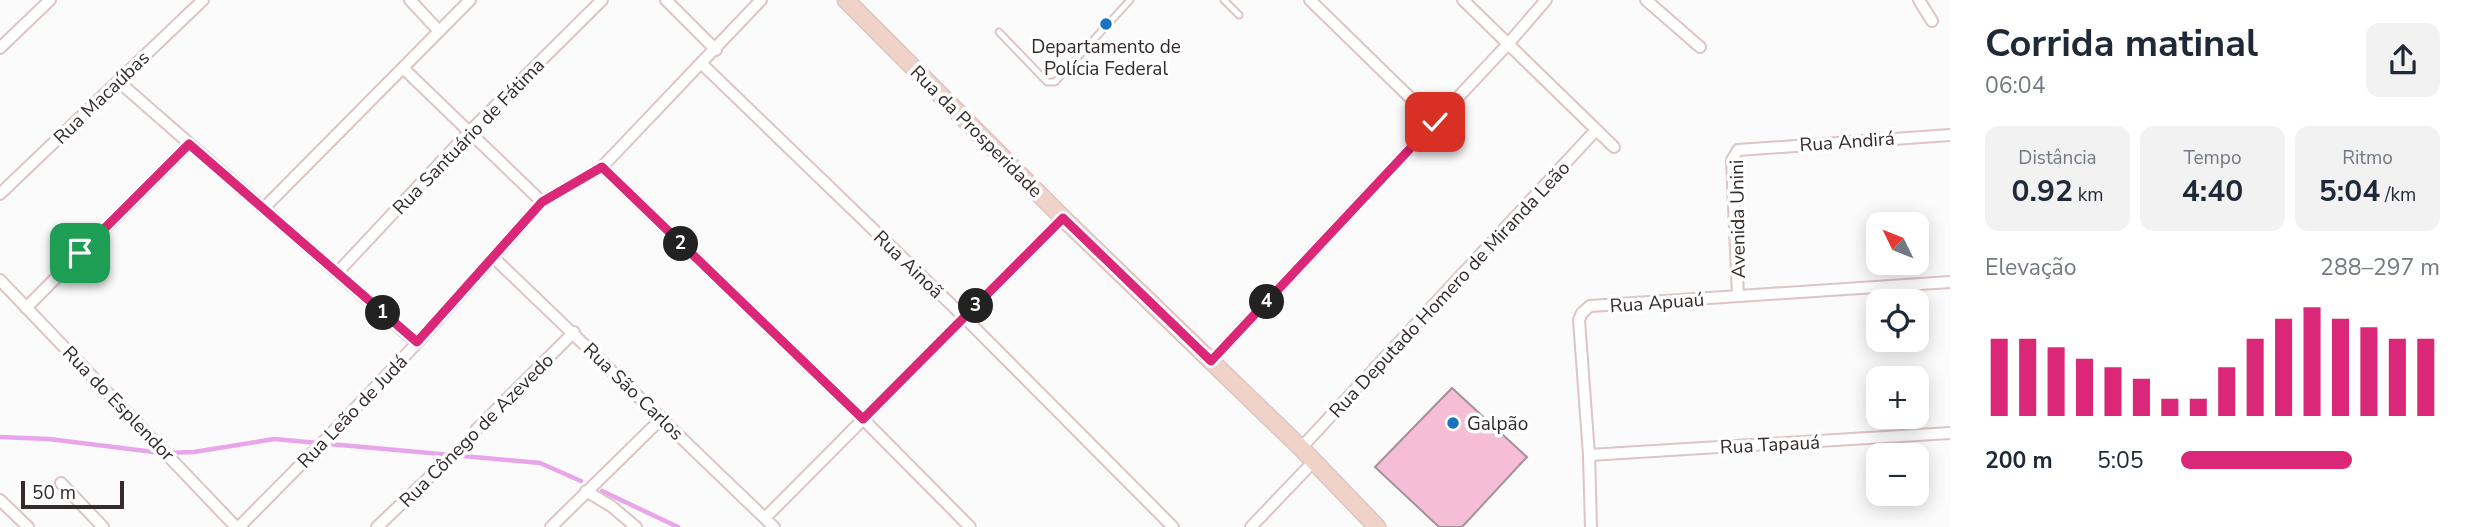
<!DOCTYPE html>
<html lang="pt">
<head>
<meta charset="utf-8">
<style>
  body { margin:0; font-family:"Nunito Sans",sans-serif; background:#f2f2f3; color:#1f2937; height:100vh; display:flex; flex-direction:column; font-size:26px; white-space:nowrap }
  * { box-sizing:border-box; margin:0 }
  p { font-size:23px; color:#747a83 }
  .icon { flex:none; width:38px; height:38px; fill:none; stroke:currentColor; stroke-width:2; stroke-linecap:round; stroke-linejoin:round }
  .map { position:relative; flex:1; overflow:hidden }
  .details { display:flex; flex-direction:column; background:#fff; width:525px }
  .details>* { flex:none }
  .needle { width:46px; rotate:313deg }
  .tools { position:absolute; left:1866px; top:212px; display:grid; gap:14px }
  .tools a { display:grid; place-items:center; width:63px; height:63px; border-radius:14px; background:#fff; box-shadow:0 4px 18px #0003; font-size:35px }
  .scale { position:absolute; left:21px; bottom:18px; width:103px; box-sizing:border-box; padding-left:7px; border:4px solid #352b2c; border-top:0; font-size:19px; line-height:24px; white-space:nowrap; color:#352b2c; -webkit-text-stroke:5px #fff; paint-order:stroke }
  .pin { position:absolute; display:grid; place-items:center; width:60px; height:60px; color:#fff; margin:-30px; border-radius:14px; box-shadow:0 4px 10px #0006 }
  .km { position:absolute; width:35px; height:35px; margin:-18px; border-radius:50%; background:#222; color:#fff; font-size:19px; line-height:35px; text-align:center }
  .round { display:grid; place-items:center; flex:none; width:74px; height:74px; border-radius:14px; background:#f2f2f3 }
  .overview { display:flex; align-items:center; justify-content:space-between; height:119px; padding:0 35px }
  h1 { font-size:38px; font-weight:700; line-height:52px }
  .stats { display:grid; grid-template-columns:repeat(3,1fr); gap:10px; height:119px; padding:7px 35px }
  .stats div { display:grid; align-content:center; border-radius:14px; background:#f2f2f3; text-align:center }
  .stats b { font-size:30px; font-weight:700 }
  .stats small { font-size:19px; font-weight:400 }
  .stats p { font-size:19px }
  .chart { height:196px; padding:14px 35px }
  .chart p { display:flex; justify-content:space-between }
  .chart svg { width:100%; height:126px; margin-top:7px; stroke:#db2777; stroke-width:6 }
  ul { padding:0 35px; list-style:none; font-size:23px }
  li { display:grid; grid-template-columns:112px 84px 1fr; align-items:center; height:52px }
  li i { height:18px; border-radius:9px; background:#db2777 }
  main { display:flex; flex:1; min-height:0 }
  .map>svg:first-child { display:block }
</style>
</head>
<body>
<main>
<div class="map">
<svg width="1950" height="527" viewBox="0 0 1950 527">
  <rect width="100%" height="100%" fill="#fbfbfb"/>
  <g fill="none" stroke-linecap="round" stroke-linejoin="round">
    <path stroke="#e9a5eb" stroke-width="4.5" d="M0 437 49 439 162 453 194 452 274 439 540 463 581 481
      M602 491 678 527"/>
  </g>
  <path fill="#f6bdd6" stroke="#a6909a" stroke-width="2" d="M1452 388 1527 457 1462 527H1439L1375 467Z"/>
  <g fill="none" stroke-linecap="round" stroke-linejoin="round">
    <defs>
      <path id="lane" d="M1224 0 1239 15
        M999 32 1047 82H1055L1130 0"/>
      <path id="street" d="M410 0 439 31
        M666 0 716 50
        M1310 0 1435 122
        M1463 0 1614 147
        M1646 0 1700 47
        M1919 0 1932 21
        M0 48 50 0
        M702 64 964 317 1173 527
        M403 68 542 202
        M118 81 417 343
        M602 167 863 419 970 527
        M0 194 203 0
        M263 209 470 0
        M493 257 774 527
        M337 273 469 132 602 0
        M0 280 236 527
        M1738 296 1732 160 1738 150 1950 135
        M26 308 189 144
        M1211 361 1508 44 1546 0
        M476 430 574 332
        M1301 448 1596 130
        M1589 455 1950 433
        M61 483 103 527
        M586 491 611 506 636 527
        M0 500 28 527
        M765 518 1063 218
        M239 527 330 435 417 343 542 202 602 167 761 0
        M377 527 439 468
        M551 527 662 418
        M1251 527 1314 461
        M1591 527 1589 455 1579 320 1582 313 1590 306 1950 282"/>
      <path id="secondary" d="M846 0 1063 218 1301 448 1377 527"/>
    </defs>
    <use href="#lane" stroke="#dec5c5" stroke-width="9"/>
    <use href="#street" stroke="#dec5c5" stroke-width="14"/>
    <use href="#secondary" stroke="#dec5c5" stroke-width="19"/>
    <path stroke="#ada9a9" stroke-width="2.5" stroke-dasharray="5 3.5" stroke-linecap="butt" d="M447 460 469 437"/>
    <use href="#lane" stroke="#fff" stroke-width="5"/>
    <use href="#street" stroke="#fff" stroke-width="10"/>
    <use href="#secondary" stroke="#f0d3c8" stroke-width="16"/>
  </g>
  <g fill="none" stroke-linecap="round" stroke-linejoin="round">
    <defs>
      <path id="route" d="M80 253 189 144 417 342 542 202 602 167 863 419 1063 218 1211 361 1435 122"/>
    </defs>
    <use href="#route" stroke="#fff" stroke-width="14"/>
    <use href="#route" stroke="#db2777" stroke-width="9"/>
  </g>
  <g fill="#1b72c0" stroke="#fff" stroke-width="2.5">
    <circle cx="1106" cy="24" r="7"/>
    <circle cx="1453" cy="423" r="7"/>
  </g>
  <g text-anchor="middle" stroke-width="7" stroke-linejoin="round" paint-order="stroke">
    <g font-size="19" fill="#352b2c" stroke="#fff">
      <text x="1106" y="53">Departamento de<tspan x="1106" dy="22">Polícia Federal</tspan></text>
      <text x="1467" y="430" text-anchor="start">Galpão</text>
    </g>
    <g font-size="19" fill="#352b2c" stroke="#fff">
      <text transform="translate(101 97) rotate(-44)" y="7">Rua Macaúbas</text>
      <text transform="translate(977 131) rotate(45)" y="7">Rua da Prosperidade</text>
      <text transform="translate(468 136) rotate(-46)" y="7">Rua Santuário de Fátima</text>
      <text transform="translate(1847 141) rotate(-4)" y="7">Rua Andirá</text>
      <text transform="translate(1737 219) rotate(-91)" y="7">Avenida Unini</text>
      <text transform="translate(909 264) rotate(44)" y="7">Rua Ainoã</text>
      <text transform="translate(1449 289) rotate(-47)" y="7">Rua Deputado Homero de Miranda Leão</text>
      <text transform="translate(1657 302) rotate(-4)" y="7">Rua Apuaú</text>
      <text transform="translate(634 391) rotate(44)" y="7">Rua São Carlos</text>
      <text transform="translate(119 403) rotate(46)" y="7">Rua do Esplendor</text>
      <text transform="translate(352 411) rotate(-46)" y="7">Rua Leão de Judá</text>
      <text transform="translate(476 430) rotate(-45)" y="7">Rua Cônego de Azevedo</text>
      <text transform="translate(1770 444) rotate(-3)" y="7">Rua Tapauá</text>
    </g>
  </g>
</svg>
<div class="tools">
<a><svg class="needle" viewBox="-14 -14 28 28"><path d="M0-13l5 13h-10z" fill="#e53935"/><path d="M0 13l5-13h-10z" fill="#747a83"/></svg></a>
<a><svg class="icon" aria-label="locate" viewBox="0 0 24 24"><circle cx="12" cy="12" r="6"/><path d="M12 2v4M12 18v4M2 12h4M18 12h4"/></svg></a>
<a>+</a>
<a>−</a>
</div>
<div class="scale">50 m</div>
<div class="pin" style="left:80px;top:253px;background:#1e9e55"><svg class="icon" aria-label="arrive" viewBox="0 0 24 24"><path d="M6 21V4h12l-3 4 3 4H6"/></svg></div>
<div class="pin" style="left:1435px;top:122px;background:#d93025"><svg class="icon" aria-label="check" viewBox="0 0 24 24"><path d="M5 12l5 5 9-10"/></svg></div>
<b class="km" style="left:383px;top:313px">1</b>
<b class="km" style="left:681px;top:244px">2</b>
<b class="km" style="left:976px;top:306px">3</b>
<b class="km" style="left:1267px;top:302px">4</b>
</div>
<section class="details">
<div class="overview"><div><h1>Corrida matinal</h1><p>06:04</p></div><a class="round"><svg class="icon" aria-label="share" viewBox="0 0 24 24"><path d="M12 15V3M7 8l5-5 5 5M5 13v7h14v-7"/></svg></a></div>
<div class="stats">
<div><p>Distância</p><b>0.92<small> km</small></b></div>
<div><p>Tempo</p><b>4:40</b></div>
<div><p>Ritmo</p><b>5:04<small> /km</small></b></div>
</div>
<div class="chart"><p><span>Elevação</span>288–297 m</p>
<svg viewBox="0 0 160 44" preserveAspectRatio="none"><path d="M5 44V17M15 44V17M25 44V20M35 44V24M45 44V27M55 44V31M65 44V38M75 44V38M85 44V27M95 44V17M105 44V10M115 44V6M125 44V10M135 44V13M145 44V17M155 44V17"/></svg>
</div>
<ul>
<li><b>200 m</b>5:05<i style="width:66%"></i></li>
</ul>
</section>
</main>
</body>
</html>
